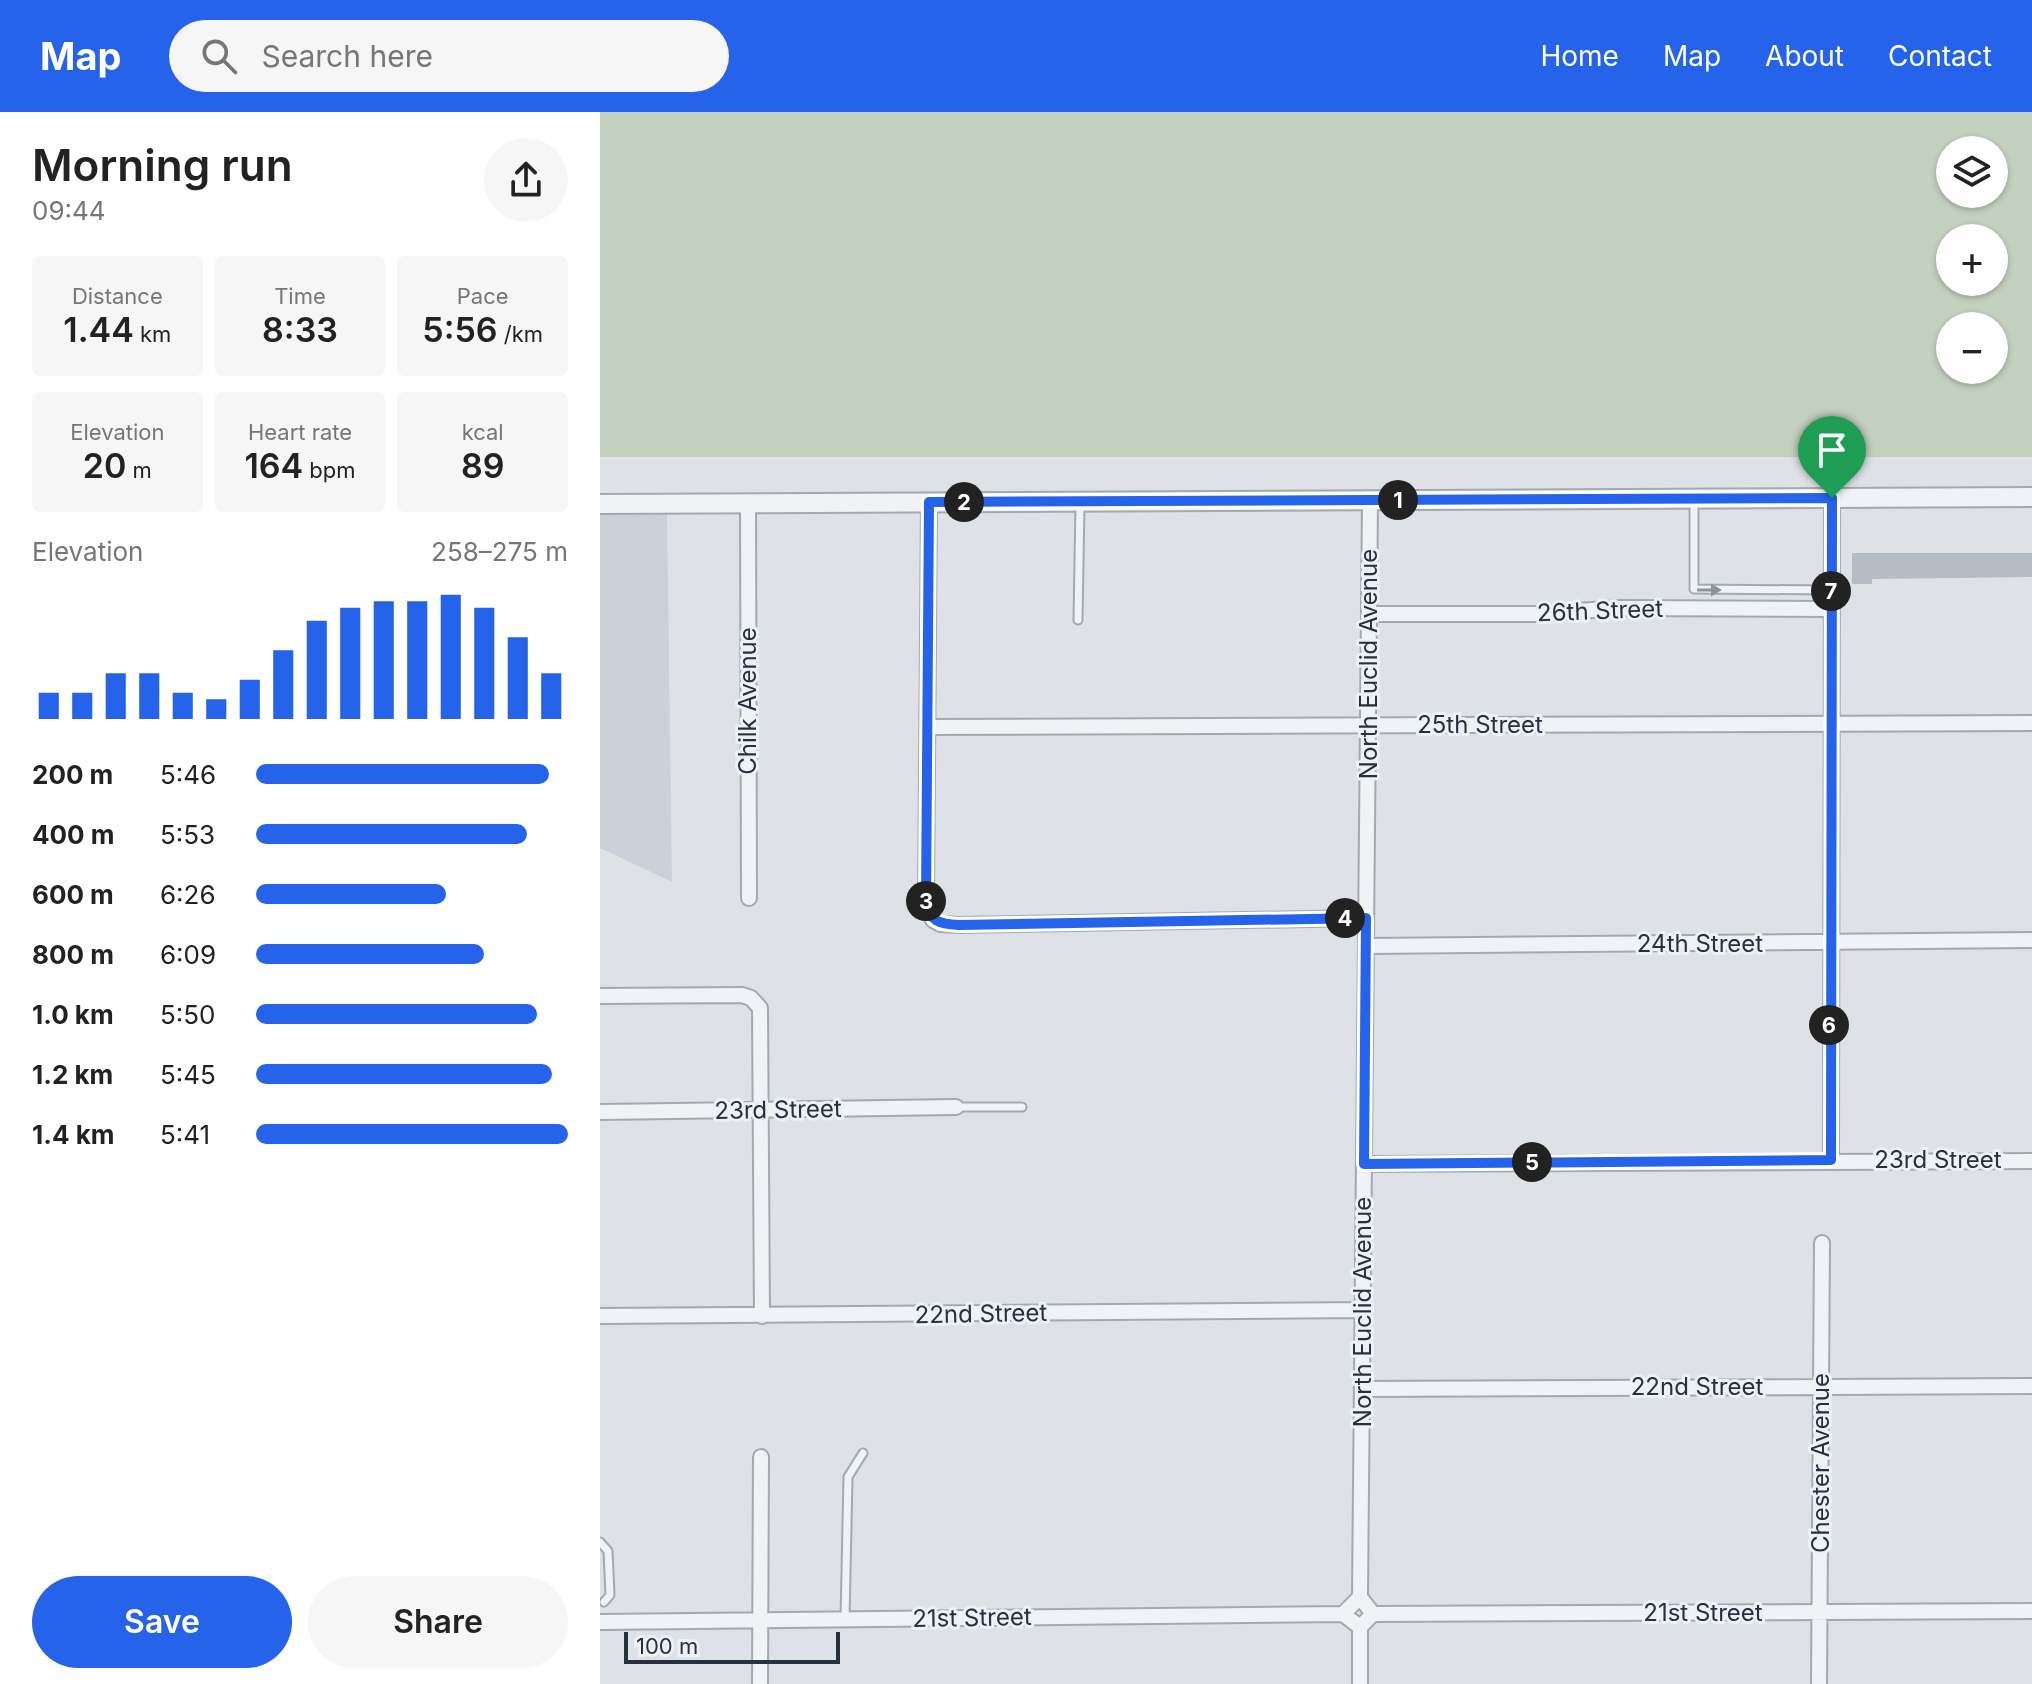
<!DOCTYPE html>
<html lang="en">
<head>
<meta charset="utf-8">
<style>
  body { margin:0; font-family:Inter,sans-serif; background:#f6f6f6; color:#222; height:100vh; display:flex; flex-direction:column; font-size:30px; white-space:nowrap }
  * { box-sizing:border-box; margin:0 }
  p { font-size:26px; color:#767676 }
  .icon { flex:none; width:44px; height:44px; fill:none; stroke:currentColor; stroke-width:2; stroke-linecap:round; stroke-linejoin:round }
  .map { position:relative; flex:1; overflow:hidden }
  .details { display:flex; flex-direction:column; background:#fff; width:600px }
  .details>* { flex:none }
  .buttons { position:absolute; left:1336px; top:24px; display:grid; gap:16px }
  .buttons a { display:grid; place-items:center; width:72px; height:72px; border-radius:50%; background:#fff; box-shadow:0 2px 6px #0004; font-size:40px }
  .scale { position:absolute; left:24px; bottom:20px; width:216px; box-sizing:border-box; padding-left:8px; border:4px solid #27313e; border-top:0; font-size:22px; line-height:28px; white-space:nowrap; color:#27313e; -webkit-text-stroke:6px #edf1f5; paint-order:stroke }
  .pin { position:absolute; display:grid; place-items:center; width:68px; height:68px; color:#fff; margin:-82px -34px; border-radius:50% 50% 50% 0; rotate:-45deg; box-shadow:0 0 8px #0007 }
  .pin .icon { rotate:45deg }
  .km { position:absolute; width:40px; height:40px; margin:-20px; border-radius:50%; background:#222; color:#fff; font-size:22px; line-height:40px; text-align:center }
  .round { display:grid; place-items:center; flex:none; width:84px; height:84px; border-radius:42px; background:#f6f6f6 }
  .summary { display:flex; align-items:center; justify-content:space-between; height:136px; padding:0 32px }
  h1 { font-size:44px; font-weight:600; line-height:60px }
  .figures { display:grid; grid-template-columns:repeat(3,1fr); gap:12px; height:136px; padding:8px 32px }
  .figures div { display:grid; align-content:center; border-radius:8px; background:#f6f6f6; text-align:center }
  .figures b { font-size:34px; font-weight:600 }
  .figures small { font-size:22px; font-weight:400 }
  .figures p { font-size:22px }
  .chart { height:224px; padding:16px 32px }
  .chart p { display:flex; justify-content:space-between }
  .chart svg { width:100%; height:144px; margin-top:8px; stroke:#2563eb; stroke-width:6 }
  .primary-button { display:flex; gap:16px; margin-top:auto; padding:16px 32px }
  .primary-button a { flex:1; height:92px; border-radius:48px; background:#2563eb; color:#fff; font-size:32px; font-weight:600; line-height:92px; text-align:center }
  .primary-button a+a { background:#f6f6f6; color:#222 }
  ul { padding:0 32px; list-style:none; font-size:26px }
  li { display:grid; grid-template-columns:128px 96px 1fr; align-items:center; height:60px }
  li i { height:20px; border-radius:10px; background:#2563eb }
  header { display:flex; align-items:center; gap:48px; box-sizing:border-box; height:112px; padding:0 40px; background:#2563eb; color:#fff }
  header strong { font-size:38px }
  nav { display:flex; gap:44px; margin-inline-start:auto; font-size:28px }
  .search { width:560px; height:72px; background:#f6f6f6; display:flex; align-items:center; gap:20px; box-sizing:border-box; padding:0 28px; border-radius:44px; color:#767676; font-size:30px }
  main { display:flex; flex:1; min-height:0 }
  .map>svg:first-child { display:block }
</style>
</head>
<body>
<header>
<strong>Map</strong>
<div class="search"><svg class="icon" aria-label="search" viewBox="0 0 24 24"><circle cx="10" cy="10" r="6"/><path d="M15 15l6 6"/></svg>Search here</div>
<nav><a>Home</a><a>Map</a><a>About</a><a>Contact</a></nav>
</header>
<main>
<section class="details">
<div class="summary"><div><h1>Morning run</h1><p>09:44</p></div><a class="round"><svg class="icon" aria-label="share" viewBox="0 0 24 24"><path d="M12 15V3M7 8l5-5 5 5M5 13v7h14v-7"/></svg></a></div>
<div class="figures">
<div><p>Distance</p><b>1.44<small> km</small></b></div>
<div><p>Time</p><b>8:33</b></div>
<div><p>Pace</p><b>5:56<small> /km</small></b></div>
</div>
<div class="figures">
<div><p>Elevation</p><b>20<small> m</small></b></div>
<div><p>Heart rate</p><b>164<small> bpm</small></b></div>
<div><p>kcal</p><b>89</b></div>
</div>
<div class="chart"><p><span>Elevation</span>258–275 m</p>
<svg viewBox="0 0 160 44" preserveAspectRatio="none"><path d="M5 44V36M15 44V36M25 44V30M35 44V30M45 44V36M55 44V38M65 44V32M75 44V23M85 44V14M95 44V10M105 44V8M115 44V8M125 44V6M135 44V10M145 44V19M155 44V30"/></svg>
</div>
<ul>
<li><b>200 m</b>5:46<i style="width:94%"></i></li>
<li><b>400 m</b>5:53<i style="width:87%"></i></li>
<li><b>600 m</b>6:26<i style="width:61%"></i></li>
<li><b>800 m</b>6:09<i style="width:73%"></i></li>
<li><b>1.0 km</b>5:50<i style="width:90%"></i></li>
<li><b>1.2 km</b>5:45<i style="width:95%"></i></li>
<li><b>1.4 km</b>5:41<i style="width:100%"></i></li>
</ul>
<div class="primary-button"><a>Save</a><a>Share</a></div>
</section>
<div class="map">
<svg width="1432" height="1572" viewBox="0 0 1432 1572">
  <rect width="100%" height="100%" fill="#dee2e7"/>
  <path fill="#ccd1d9" d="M0 400H67L72 770 0 736Z"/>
  <path fill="#c5d1bf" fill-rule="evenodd" d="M0 0H1432V345H0ZM1350 38H1394V82H1350ZM1350 126H1394V170H1350ZM1350 214H1394V258H1350Z"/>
  <path fill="#b5bcc4" d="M1252 441H1432V465L1272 467V472H1252Z"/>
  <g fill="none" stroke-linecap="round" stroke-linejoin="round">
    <defs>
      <path id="service" d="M1094 389V477L1231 478
        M478 508 480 392
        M356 995H422
        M0 1430 8 1439 10 1483 4 1490
        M245 1508 248 1365 263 1341"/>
      <path id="minor" d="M329 390 326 789 333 808 340 812 359 813 766 806
        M148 391 149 786
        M769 502H937L1020 496 1231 497
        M328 615 1432 611
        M767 834 1432 828
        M0 884 142 883 151 886 160 896 162 1204
        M0 1000 356 995
        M1231 1048 1232 386
        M764 1052 1432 1049
        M0 1204 761 1198
        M762 1277 1432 1274
        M760 1485 770 388
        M760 1485 773 1502 760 1515 743 1502Z
        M773 1502 1432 1499
        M0 1510 743 1502
        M160 1572 161 1345
        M760 1572V1515
        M1219 1572 1222 1131"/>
      <path id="tertiary" d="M0 392 1432 385"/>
    </defs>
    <use href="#service" stroke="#a3a9b1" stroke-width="11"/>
    <use href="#minor" stroke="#a3a9b1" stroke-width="18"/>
    <use href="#tertiary" stroke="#a3a9b1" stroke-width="22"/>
    <use href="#service" stroke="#f0f3f6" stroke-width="7"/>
    <use href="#minor" stroke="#f0f3f6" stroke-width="14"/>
    <use href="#tertiary" stroke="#f0f3f6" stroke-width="18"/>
  </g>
  <defs><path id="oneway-solid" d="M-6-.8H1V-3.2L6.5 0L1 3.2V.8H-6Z" transform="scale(2)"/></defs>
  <use fill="#8c929a" href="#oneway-solid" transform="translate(1109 478)"/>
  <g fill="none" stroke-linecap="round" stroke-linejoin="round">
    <defs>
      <path id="route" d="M1232 386 1231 1048 764 1052 766 806 359 813C339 812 330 810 326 789L329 390Z"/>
    </defs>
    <use href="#route" stroke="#fff" stroke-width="16"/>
    <use href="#route" stroke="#2563eb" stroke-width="10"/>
  </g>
  <g text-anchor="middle" stroke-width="6" stroke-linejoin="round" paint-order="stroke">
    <g font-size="24" fill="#27313e" stroke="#edf1f5">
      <text transform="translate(1000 499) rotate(-2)" y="8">26th Street</text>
      <text transform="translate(769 552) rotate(-90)" y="8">North Euclid Avenue</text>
      <text transform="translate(148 589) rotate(-90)" y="8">Chilk Avenue</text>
      <text x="880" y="621">25th Street</text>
      <text x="1100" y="840">24th Street</text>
      <text transform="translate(178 998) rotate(-1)" y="8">23rd Street</text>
      <text x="1338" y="1056">23rd Street</text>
      <text transform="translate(763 1200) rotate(-90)" y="8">North Euclid Avenue</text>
      <text transform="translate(381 1202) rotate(-1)" y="8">22nd Street</text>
      <text x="1097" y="1283">22nd Street</text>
      <text transform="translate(1221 1351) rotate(-90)" y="8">Chester Avenue</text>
      <text x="1103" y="1509">21st Street</text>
      <text transform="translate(372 1506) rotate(-1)" y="8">21st Street</text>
    </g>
  </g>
</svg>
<div class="buttons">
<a><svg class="icon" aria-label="layers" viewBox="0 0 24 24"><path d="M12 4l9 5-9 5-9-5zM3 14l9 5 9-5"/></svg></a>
<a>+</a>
<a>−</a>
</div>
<div class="scale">100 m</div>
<div class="pin" style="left:1232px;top:386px;background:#1e9e55"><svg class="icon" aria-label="arrive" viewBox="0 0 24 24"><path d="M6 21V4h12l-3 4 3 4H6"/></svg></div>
<b class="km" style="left:798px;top:388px">1</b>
<b class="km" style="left:364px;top:390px">2</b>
<b class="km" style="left:326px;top:789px">3</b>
<b class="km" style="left:745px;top:806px">4</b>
<b class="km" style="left:932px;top:1050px">5</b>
<b class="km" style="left:1229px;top:913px">6</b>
<b class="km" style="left:1231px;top:479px">7</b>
</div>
</main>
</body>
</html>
